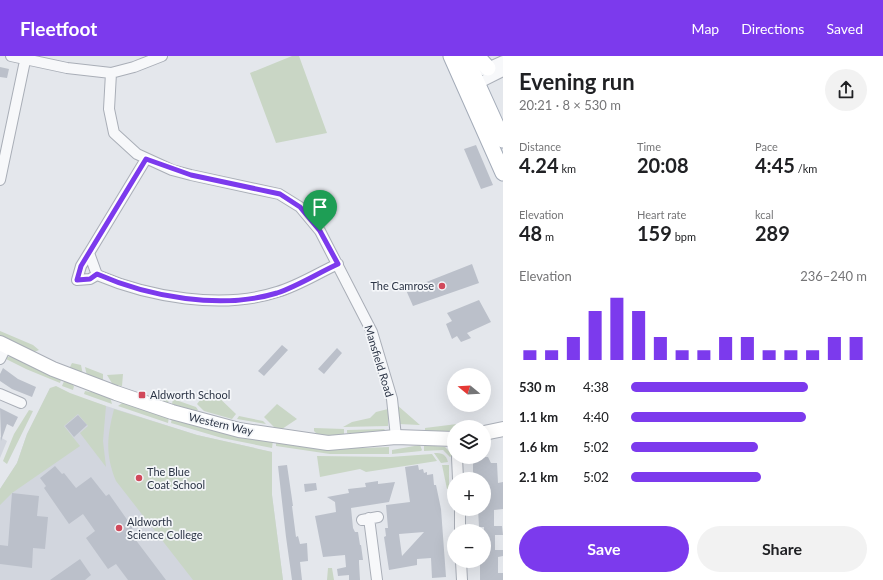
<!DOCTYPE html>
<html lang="en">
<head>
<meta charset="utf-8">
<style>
  body { margin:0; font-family:Lato,sans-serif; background:#f2f2f2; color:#202124; height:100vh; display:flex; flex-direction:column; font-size:15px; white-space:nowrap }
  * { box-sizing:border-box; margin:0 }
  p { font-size:13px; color:#757577 }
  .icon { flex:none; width:22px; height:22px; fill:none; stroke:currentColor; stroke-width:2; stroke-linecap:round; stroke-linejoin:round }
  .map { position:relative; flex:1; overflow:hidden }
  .panel { display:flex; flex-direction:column; background:#fff; width:380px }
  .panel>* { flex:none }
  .needle { width:26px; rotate:288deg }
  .fabs { position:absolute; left:447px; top:312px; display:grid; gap:8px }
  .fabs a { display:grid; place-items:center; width:44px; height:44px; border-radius:50%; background:#fff; box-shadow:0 4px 16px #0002; font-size:20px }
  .pin { position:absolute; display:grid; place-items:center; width:34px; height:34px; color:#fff; margin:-41px -17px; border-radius:50% 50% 50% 0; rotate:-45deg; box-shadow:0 0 4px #0007 }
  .pin .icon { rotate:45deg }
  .round { display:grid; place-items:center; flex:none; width:42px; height:42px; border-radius:21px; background:#f2f2f2 }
  .head { display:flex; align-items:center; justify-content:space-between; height:68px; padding:0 16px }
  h1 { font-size:22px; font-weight:700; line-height:30px }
  .metrics { display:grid; grid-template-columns:repeat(3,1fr); gap:6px; height:68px; padding:4px 16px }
  .metrics div { display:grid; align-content:center }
  .metrics b { font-size:20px; font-weight:700 }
  .metrics small { font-size:11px; font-weight:400 }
  .metrics p { font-size:11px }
  .chart { height:112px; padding:8px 16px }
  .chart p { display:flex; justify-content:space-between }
  .chart svg { width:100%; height:72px; margin-top:4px; stroke:#7c3aed; stroke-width:6 }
  .cta { display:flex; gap:8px; margin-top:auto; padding:8px 16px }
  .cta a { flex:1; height:46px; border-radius:24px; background:#7c3aed; color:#fff; font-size:16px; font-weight:700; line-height:46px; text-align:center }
  .cta a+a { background:#f2f2f2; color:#202124 }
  ul { padding:0 16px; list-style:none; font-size:13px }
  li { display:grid; grid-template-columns:64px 48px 1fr; align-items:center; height:30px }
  li i { height:10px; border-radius:5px; background:#7c3aed }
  header { display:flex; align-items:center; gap:24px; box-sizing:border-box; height:56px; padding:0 20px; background:#7c3aed; color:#fff }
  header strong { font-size:19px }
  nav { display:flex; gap:22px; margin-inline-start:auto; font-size:14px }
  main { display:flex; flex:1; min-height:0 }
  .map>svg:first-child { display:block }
</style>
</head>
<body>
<header>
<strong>Fleetfoot</strong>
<nav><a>Map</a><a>Directions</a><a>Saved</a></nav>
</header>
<main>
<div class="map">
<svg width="503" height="524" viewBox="0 0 503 524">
  <rect width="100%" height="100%" fill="#e4e7ec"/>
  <path fill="#d2d6de" d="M50 332 197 379 272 396V439L283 524H0V433L17 407 27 378Z
    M0 381 7 385 0 402Z"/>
  <path fill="#c9d6c5" d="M292 0H299L327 77 276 87 250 17Z
    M0 275 33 289 39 294 32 297 0 282Z
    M11 300 62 321 60 327 26 313 4 302Z
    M72 307 81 309 83 319 69 313Z
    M85 311 103 318V326L87 320Z
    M123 318 122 330 113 329 107 319Z
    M65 323 74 330 73 334 62 330Z
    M56 330 70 337 106 350 103 385 106 411 80 377 88 370 78 358 64 370 80 390 12 437 0 449V433L17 407 27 378 50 332Z
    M208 334H211L236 358 232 363 204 355 197 348Z
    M85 335 104 338 110 341 112 348 84 338Z
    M153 336 169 341 168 348 152 339Z
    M173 343 196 351 198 354 197 355 172 348Z
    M125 345 169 361 168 367 118 350Z
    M277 348 297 363 282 373 275 372 264 361Z
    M397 349 420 369 399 368Z
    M114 353 197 379 272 396V439L283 524H193L116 425C105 398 107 381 114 353Z
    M388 353V370L343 371 352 366 370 362 376 356Z
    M29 354 33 355 7 408 3 405 14 378Z
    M239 360 263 365 266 368 237 363Z
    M172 362 273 384 272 392 222 382 171 367Z
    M457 368C452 380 437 379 425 379V372Z
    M314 372 344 373V381H320L314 375Z
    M384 373 387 376 350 380 349 377H347V374Z
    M276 385 362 392 389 391V398H330L276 390Z
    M420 389 422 394 421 395 392 398V394Z
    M424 389 445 391 453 399 450 401 443 394 424 395Z
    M434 397C442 397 446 398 448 406L441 407Z
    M432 398 437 405 366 416 360 413 320 421 317 400 390 401Z
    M442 409H449V433H447Z
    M328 512H332L334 524H327Z"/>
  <path fill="#bbc0ca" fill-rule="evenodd" d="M0 11 9 13 7 22 0 21Z
    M476 89 493 129 481 133 464 93Z
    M472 208 479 227 413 250 406 234Z
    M479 244 491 266 467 277 471 282 461 286 457 280 452 283 446 268 452 265 447 257Z
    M282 289 288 294 264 320 258 315Z
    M337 292 342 297 324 318 318 313Z
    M3 312 18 323 36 331 32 341 12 333 0 325V318Z
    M0 352 18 361 13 371 7 368 1 385Z
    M78 359 87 369 74 381 65 370Z
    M476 401H488L491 407H497L498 427 503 426V453L494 454V470H502L503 479H495V494H503V500L498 501V517H503V524H480V505H484V471H479L478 453H484V423H473V405H476Z
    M287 409 293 450H292L296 481 298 480 300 488 307 487 308 505 300 506 302 524H292L286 481 278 410Z
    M418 409 419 414 423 413 424 417 427 416V419L433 418 434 429H436L441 453 446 521 432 522 431 502 417 503V509L389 514 384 481 386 480 385 472H388L386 449 410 446 405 411ZM424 476 402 500 399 478Z
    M55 410 62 418 64 417 76 432 91 421 106 440 109 438 133 472 129 475 166 524H128L116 508 108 513 86 482 95 475 83 458 69 468 44 432 46 430 40 422Z
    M378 425V428L395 426 389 446 351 452 353 472 355 476H358L360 489H361L363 504H359V507L360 524H349V519L338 520 337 513 346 511 345 499 323 501 315 460 336 456 335 446 327 441 349 437 348 433 366 431 365 427Z
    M316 427 317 434 305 436 304 428Z
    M12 437 39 440 37 460 48 461 45 493 33 492 32 512 0 508V489L8 490Z
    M80 503 91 519 85 524H50Z"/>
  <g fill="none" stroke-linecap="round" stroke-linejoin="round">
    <defs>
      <path id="street" d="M11 0 67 12 111 17 134 11 162 0
        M483 14 503 5
        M111 17 109 53 114 77 137 98 172 114 191 119 279 138 300 151 320 175 372 276 392 343 396 381
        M473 30 503 15
        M146 103 89 197 97 219C149 241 222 254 277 236 298 230 318 217 338 208
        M0 124 26 0
        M89 197 81 210 77 224 90 223 97 219
        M0 303 6 291
        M0 338 21 347
        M457 401 458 423
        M460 453V475
        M369 462 377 524
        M362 464 378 461
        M461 505 462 524"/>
      <path id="secondary" d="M0 287 53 313 116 337 172 356 239 374 328 387 396 381 454 383
        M484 377 503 373"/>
      <path id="primary" d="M451 0 503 117
        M465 0 503 84
        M477 0 488 12"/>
    </defs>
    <use href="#street" stroke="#a9aeb7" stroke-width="12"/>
    <use href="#secondary" stroke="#a9aeb7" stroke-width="16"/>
    <use href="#primary" stroke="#a3abb8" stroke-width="17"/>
    <use href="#street" stroke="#f7f8fa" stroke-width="10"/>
    <use href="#secondary" stroke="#fff" stroke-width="14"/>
    <use href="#primary" stroke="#fff" stroke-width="15"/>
  </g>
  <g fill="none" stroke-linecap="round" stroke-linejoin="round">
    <defs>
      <path id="route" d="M146 103 191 119 280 138 300 151 320 175 338 208C318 217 298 230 277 237 221 254 149 241 97 218L90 223 77 224 81 210Z"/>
    </defs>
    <use href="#route" stroke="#fff" stroke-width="8"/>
    <use href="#route" stroke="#7c3aed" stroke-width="5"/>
  </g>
  <g fill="#d1495b" stroke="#f4f6f9" stroke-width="1.5">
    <circle cx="442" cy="230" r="4"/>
    <rect x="138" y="335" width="8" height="8" rx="2"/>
    <circle cx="139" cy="422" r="4"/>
    <circle cx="119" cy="472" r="4"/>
  </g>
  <g text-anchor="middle" stroke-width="3.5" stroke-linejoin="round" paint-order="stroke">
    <g font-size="11" fill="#2b3445" stroke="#f4f6f9" text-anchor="start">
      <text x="434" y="234" text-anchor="end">The Camrose</text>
      <text x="150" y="343">Aldworth School</text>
      <text x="147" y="420">The Blue<tspan x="147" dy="13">Coat School</tspan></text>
      <text x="127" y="470">Aldworth<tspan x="127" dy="13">Science College</tspan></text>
    </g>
    <g font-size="11" fill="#2b3445" stroke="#f4f6f9">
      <text transform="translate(379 305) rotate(73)" y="4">Mansfield Road</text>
      <text transform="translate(221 368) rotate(13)" y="4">Western Way</text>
    </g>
  </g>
</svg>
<div class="fabs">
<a><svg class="needle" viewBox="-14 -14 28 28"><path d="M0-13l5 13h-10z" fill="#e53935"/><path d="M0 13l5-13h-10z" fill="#757577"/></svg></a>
<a><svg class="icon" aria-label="layers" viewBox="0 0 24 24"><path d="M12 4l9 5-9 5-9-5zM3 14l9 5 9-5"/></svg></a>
<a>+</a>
<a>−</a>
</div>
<div class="pin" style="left:320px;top:175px;background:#1e9e55"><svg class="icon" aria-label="arrive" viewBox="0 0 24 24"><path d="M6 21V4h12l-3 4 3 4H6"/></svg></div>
</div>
<section class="panel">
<div class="head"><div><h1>Evening run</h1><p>20:21 · 8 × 530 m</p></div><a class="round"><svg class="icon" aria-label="share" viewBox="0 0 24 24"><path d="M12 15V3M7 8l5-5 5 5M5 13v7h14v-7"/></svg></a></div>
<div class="metrics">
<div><p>Distance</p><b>4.24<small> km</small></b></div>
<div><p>Time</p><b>20:08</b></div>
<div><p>Pace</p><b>4:45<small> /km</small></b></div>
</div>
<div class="metrics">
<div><p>Elevation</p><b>48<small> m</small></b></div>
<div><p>Heart rate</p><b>159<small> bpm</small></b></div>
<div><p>kcal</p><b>289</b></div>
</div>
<div class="chart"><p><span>Elevation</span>236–240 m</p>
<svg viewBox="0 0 160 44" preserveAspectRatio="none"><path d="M5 44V38M15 44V38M25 44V30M35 44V14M45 44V6M55 44V14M65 44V30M75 44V38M85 44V38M95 44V30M105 44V30M115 44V38M125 44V38M135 44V38M145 44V30M155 44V30"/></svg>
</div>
<ul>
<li><b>530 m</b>4:38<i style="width:75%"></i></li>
<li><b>1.1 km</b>4:40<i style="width:74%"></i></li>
<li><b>1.6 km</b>5:02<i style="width:54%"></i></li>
<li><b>2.1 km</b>5:02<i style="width:55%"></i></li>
</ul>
<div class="cta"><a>Save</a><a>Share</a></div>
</section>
</main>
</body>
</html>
